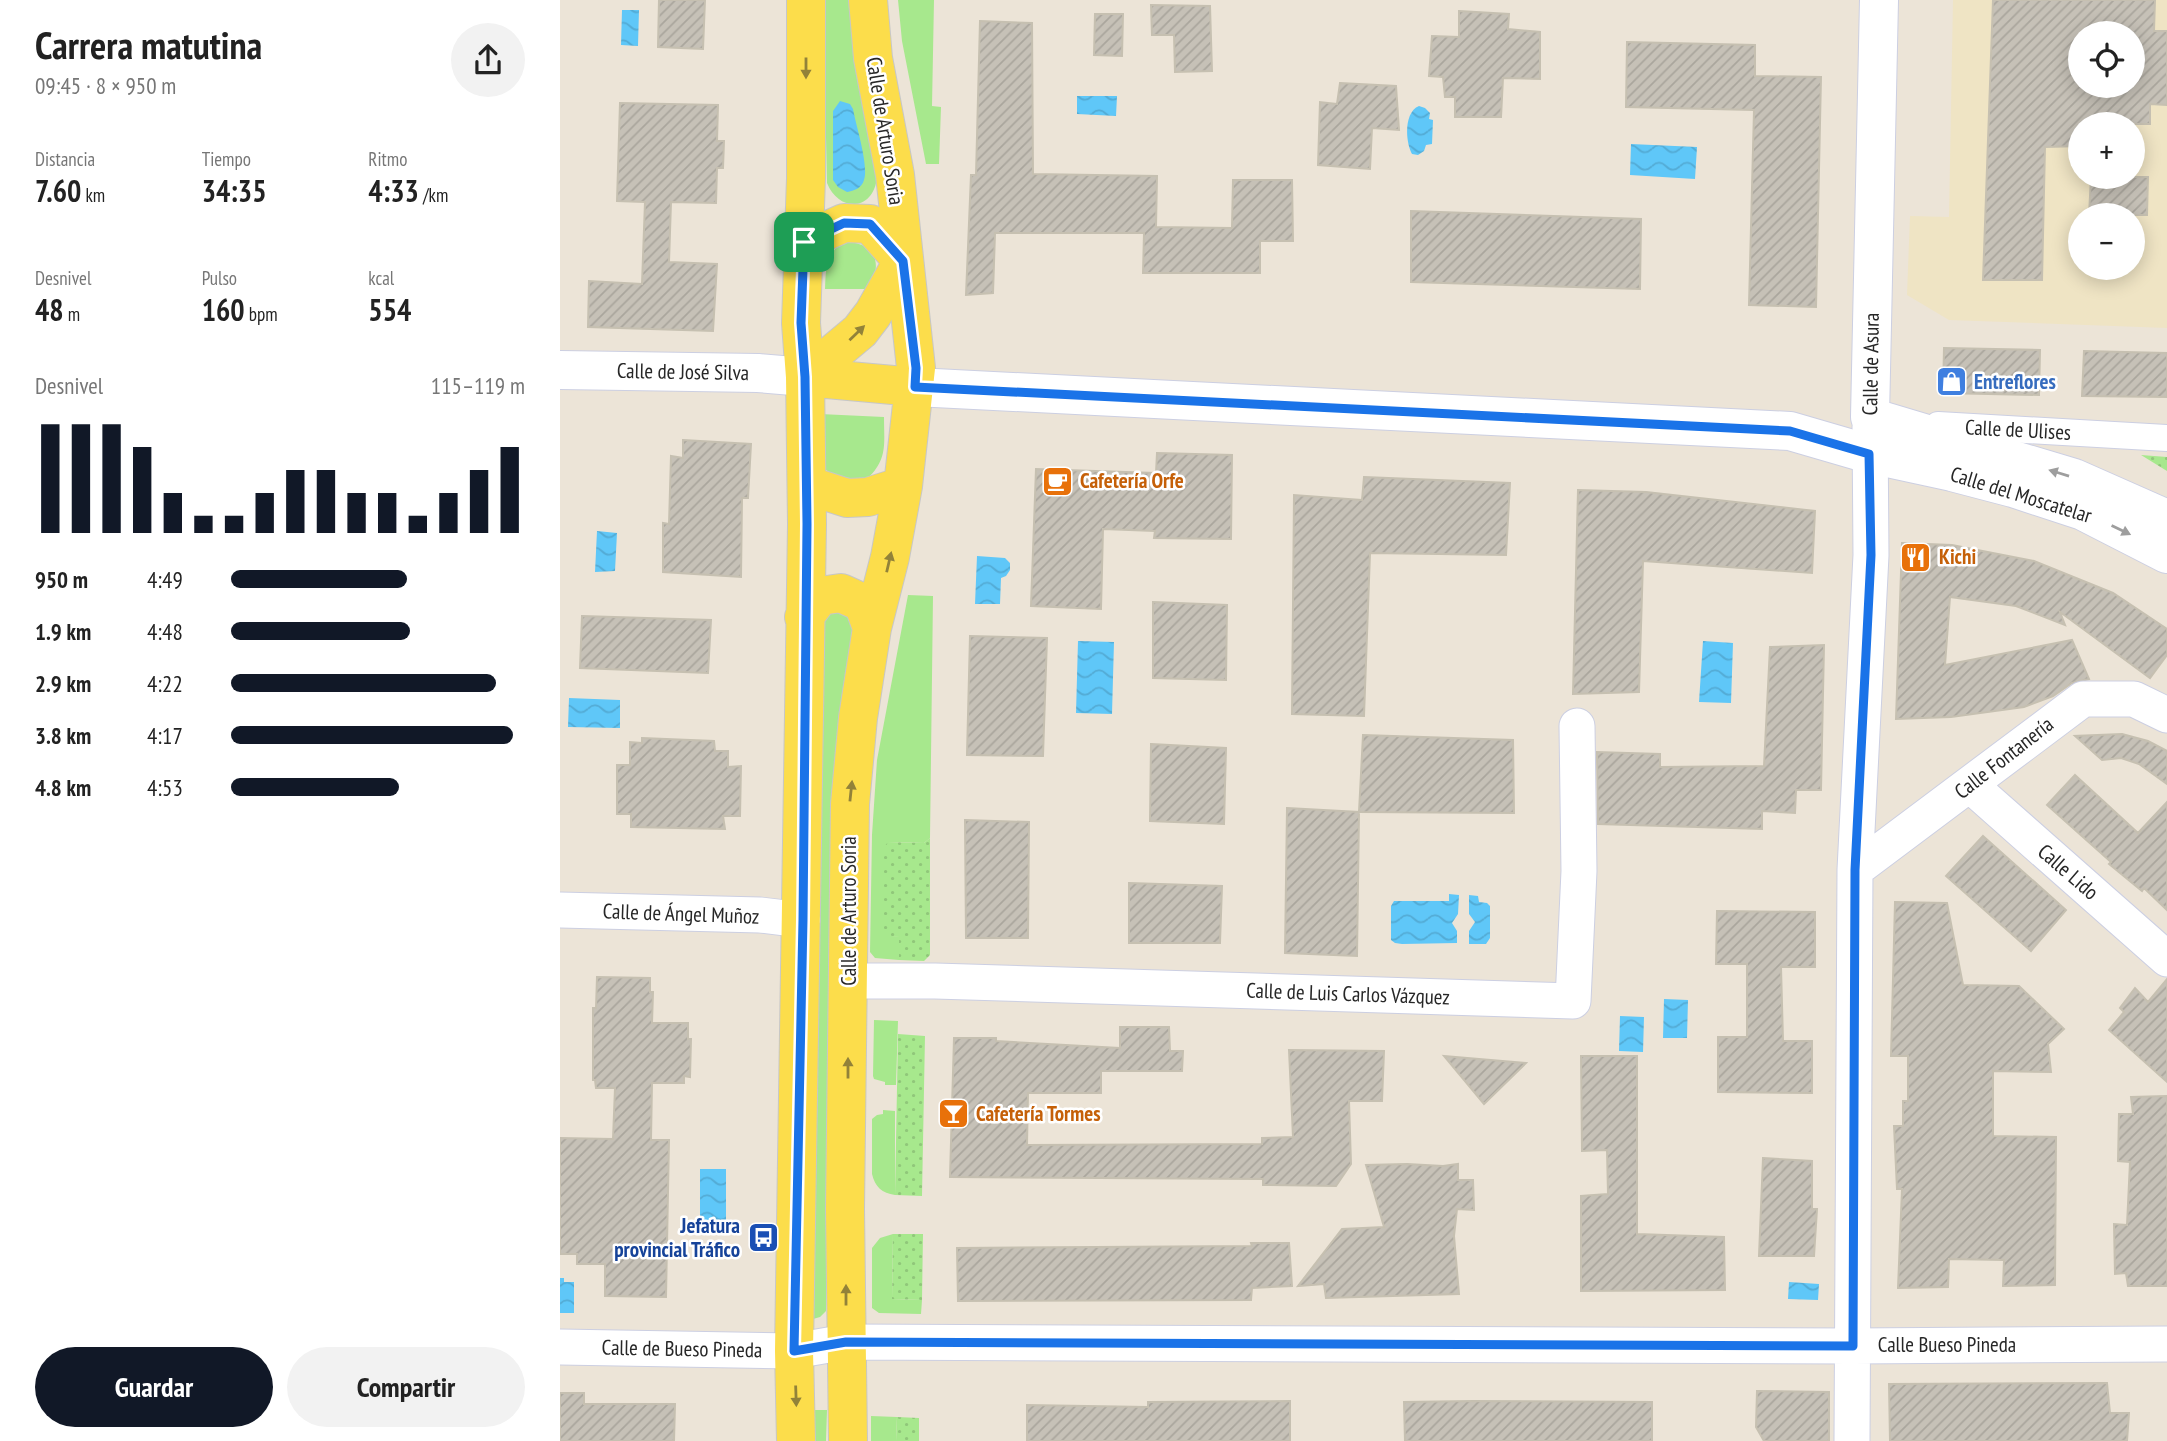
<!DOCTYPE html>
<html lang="es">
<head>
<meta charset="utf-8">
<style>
  body { margin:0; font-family:"PT Sans Narrow",sans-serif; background:#f2f2f2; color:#222; height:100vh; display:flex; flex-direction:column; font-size:26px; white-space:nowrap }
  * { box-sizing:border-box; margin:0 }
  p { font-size:23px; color:#767676 }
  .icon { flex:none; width:38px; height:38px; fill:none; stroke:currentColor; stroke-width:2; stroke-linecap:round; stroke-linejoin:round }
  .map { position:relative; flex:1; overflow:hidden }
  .drawer { display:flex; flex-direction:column; background:#fff; width:560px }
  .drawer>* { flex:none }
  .controls { position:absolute; left:1508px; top:21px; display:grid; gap:14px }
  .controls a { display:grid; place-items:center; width:77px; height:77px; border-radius:50%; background:#fff; box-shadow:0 4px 18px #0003; font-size:35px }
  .pin { position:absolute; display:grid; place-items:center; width:60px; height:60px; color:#fff; margin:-30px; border-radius:14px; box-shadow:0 4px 10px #0006 }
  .round { display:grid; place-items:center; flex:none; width:74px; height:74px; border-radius:37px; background:#f2f2f2 }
  .headline { display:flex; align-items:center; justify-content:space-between; height:119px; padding:0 35px }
  h1 { font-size:38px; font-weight:700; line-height:52px }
  .metrics { display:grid; grid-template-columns:repeat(3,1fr); gap:10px; height:119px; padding:7px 35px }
  .metrics div { display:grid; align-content:center }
  .metrics b { font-size:30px; font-weight:700 }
  .metrics small { font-size:19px; font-weight:400 }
  .metrics p { font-size:19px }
  .chart { height:196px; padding:14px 35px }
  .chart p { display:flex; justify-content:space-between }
  .chart svg { width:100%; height:126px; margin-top:7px; stroke:#111827; stroke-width:6 }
  .primary-button { display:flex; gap:14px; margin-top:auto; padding:14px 35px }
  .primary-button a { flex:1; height:80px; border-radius:42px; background:#111827; color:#fff; font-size:28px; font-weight:700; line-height:80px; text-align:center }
  .primary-button a+a { background:#f2f2f2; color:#222 }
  ul { padding:0 35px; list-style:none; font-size:23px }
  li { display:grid; grid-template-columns:112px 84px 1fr; align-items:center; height:52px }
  li i { height:18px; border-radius:9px; background:#111827 }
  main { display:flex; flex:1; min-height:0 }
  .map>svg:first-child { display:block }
</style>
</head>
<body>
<main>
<section class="drawer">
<div class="headline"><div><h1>Carrera matutina</h1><p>09:45 · 8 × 950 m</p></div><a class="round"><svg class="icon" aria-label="share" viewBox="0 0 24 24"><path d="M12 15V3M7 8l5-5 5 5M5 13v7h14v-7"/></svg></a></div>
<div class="metrics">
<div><p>Distancia</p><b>7.60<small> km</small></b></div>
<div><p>Tiempo</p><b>34:35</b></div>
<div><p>Ritmo</p><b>4:33<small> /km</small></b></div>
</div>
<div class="metrics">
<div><p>Desnivel</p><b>48<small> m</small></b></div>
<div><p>Pulso</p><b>160<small> bpm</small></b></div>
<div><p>kcal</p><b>554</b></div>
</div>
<div class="chart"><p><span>Desnivel</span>115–119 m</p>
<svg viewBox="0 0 160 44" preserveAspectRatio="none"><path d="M5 44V6M15 44V6M25 44V6M35 44V14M45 44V30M55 44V38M65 44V38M75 44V30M85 44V22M95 44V22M105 44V30M115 44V30M125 44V38M135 44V30M145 44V22M155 44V14"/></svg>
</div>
<ul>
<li><b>950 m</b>4:49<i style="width:60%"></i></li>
<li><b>1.9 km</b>4:48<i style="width:61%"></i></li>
<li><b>2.9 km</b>4:22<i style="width:90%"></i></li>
<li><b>3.8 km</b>4:17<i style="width:96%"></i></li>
<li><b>4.8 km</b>4:53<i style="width:57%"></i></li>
</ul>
<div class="primary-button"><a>Guardar</a><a>Compartir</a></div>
</section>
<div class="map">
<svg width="1607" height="1441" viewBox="0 0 1607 1441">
  <defs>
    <pattern id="park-dots" width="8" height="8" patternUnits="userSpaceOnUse" patternTransform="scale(1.75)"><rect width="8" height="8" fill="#a7e88d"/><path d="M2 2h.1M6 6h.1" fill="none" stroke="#90c77a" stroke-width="1.8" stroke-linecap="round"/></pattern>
    <pattern id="water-waves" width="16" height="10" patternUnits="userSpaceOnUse" patternTransform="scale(1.75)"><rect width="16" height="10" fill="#5fc7f8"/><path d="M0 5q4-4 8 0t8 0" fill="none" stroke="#53abd5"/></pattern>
    <pattern id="building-hatch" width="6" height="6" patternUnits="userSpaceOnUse" patternTransform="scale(1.75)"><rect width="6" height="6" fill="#c6c1b7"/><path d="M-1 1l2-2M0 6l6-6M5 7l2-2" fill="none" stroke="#aaa69d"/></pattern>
  </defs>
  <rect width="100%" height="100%" fill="#ece4d7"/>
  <path fill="#efe4c4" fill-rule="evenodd" d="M1393 0H1607V328L1389 320 1347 295 1350 216 1389 217ZM1521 33H1573V86H1521ZM1521 124H1573V177H1521ZM1521 215H1573V268H1521Z"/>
  <path fill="#a7e88d" d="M263 0H290L317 177C314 211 279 213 267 183Z
    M338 0H374L372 106 381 107 379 164H366L342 41Z
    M289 242C318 245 321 265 310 289H265C266 268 265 248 289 242Z
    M260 414 324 417C324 444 328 459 307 479L279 480 265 469Z
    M348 595 373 596 370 838 364 843 329 842 324 935 340 937 339 960 315 958 310 952 312 835 317 760Z
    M275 608 299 624 273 787 270 865 266 1311 260 1317 253 1319 260 625Z
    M314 1020 338 1021 336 1085H325V1082L314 1079 313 1076Z
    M323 1110 335 1111V1195C322 1193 315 1187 312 1174V1119L317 1115 323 1114Z
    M333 1234 332 1299 362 1300 361 1314 319 1313 312 1308V1248L320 1238Z
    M253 1410H267L266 1441H252Z
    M311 1416 337 1417 336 1441H311Z"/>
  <path fill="url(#park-dots)" d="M1581 455 1607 457V471Z
    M370 838V955L364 961 339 960V937L324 936V847L328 842 364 843Z
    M338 1034 365 1036 362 1196 335 1195Z
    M333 1234H363L362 1300 332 1299Z
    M337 1417 359 1418V1441H336Z"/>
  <path fill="url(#water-waves)" d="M62 10H79L78 46 61 45Z
    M517 96H557L556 116 517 114Z
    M280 101 290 104 293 109C296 126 309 165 304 180 302 188 294 191 287 192L278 187 273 180V111Z
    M859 106 865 108 870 113 869 119 873 120 872 144 866 145 864 151 858 155 852 154C845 141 844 112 859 106Z
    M1071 144 1137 147 1135 179 1070 175Z
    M37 531 57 533 55 571 35 572Z
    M417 556 445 558 450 563V570L446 576 441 578 440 604H415Z
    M518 641 554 642 552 714 516 713Z
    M1143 641 1173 643 1171 703 1139 702Z
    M9 698 60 700V728L8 727Z
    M889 894 899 895 898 914 892 923 897 931V943L842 944 835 943 831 940V906L834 901H889Z
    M909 895 918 896 919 902 927 903 930 906V938L926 944H909V931L915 922 909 914Z
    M1104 999 1128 1000 1127 1038H1103Z
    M1060 1016 1084 1017 1083 1052 1059 1051Z
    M140 1169H166V1222H140Z
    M0 1278H4V1282H14V1313H0Z
    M1229 1282 1259 1284 1258 1300 1228 1299Z"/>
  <path fill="url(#building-hatch)" stroke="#c6c0b1" stroke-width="2" fill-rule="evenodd" d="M99 0H145L143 49 98 47Z
    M1433 0H1595L1594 31H1607V105L1590 104V124H1521V146L1485 147 1482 280H1423ZM1521 33H1573V86H1521Z
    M591 5 650 6 652 71 615 72 614 35H592Z
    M899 11 949 14 948 29 980 32V79L943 78 941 117H895V97H885L883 77 869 76 872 36 899 37Z
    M535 14H563L562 56 534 55Z
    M420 21 472 23 473 174 597 176 596 227 672 228 673 180H732L733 241H700V273H583L584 233H435L433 293 406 295 411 175H416Z
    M1067 42 1195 45V76L1261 77 1256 307 1189 305 1194 110 1066 107Z
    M780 83 836 86 839 130 812 128 810 169 758 165 760 102 777 104Z
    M60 103 158 105 157 141H164L163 168H157L156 203 111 202 109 262 157 264 153 331 28 327 29 281 82 284 85 202 57 201Z
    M1531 177H1588L1587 215H1529Z
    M851 211 1081 219 1080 289 851 282Z
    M1384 348 1480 350 1479 395 1383 393Z
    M1524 351 1607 353V397L1522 396Z
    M123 440 191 444 188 498H182L181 577 103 572V523L109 524 111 456 123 458Z
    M597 453 672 455 671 539 594 538 595 531 543 529 541 609 471 606 476 469 596 473Z
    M804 477 950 483 946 555 810 553 804 716 732 714 734 495 802 500Z
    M1018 490 1086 492 1255 511 1252 573 1083 561 1079 692 1013 694Z
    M1342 543 1392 545 1474 561 1553 593 1607 629V655L1590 678 1500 612 1505 625 1456 606 1390 597 1385 665 1512 640 1529 679 1512 683 1493 696 1464 707 1391 717 1336 719Z
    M593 602 667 605 666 680 593 678Z
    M22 616 151 620 148 673 20 668Z
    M410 636 487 638 483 756 407 755Z
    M1264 645 1261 790H1236L1235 813 1202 811V829L1038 824 1037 752 1100 754V767L1204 766 1210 647Z
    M1562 734 1588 741 1607 751V784L1579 764 1561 758 1542 760 1515 736Z
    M803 735 953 740 954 813 799 812Z
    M82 738 154 741 155 751H168V767L181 766 180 816H163L165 829 71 827V814H57V765H70V742L82 743Z
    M591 744 666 748 664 824 590 821Z
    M1515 775 1578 833 1607 802V910L1584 888 1582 891 1549 864 1551 862 1487 805Z
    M727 808 799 812 797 956 725 953Z
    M405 820 469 822 468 938H406Z
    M1423 836 1506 910 1471 951 1386 876Z
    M569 883 662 886 660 943H569Z
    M1335 902 1387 903 1403 985 1459 986 1504 1029 1488 1044 1491 1072 1433 1071V1136L1496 1137 1495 1285 1443 1286 1444 1260 1389 1259 1388 1287 1338 1288 1342 1189H1337L1334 1126H1343V1101H1348V1056H1331Z
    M1157 911 1255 912V967H1221L1223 1041H1252V1093L1158 1092V1037H1187V964H1156Z
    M37 977 90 978V992H93L92 1023H128V1039H131L130 1077 124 1076V1083H92L91 1140H109L106 1297 45 1296V1264H17V1254H0V1138L53 1139 55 1088H36L35 1080H33V1008H36Z
    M1607 979V1082L1549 1030 1564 1012 1560 1008 1575 988 1588 1002Z
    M560 1027H609L610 1051H623L622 1071H541V1093H468L467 1145 702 1144V1138L733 1137 729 1050 824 1051 822 1101H789L791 1164 776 1186 703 1185V1179L390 1177 394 1038H436V1041L560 1048Z
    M884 1056 966 1063 924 1104Z
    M1021 1056H1077V1234L1164 1237 1165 1290 1021 1291V1196L1048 1194 1047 1150 1022 1151Z
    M1607 1096V1286H1568L1566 1273 1555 1274 1554 1224 1567 1225 1570 1162 1558 1161 1559 1114H1573L1571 1097Z
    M1203 1158 1252 1161V1209H1257L1254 1256H1199Z
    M847 1164 883 1166 898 1164V1180H913L914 1210 897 1209 894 1236 899 1294 766 1298 764 1284 738 1286 782 1229 824 1227 806 1165Z
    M691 1243H729L732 1286 692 1288 691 1300 398 1301 397 1248 692 1246Z
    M1547 1383 1550 1413H1569L1567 1441H1330L1329 1384Z
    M1197 1391 1269 1392V1441H1204L1196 1427Z
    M0 1393H24V1404H115L114 1441H0Z
    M730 1401V1441H467V1405L588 1407V1402Z
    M913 1401 1092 1402V1441H845L844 1402Z"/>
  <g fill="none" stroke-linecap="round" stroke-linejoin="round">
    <defs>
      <path id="pedestrian" d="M1378 425 1607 438"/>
      <path id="minor" d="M1410 785 1607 959
        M1295 870 1523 699H1574L1607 715
        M0 910 200 915 242 920
        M288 981H375L1013 1001 1019 871 1017 726
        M0 1347 234 1351 286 1342 1293 1346 1607 1344
        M1292 1441 1295 870 1311 555 1310 427"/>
      <path id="tertiary" d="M1319 0 1310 417 1514 478 1607 519
        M355 387 1230 431 1309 454 1392 472 1453 488 1523 511 1607 554"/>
      <path id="secondary" d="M0 370 198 373 245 377"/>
      <path id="primary" d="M244 241 284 223 310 224 343 261
        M245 377 300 331 313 314 343 261
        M245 377 355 387
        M247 485 287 498 308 497 343 486
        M244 617 260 596 281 593 303 603 312 628
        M236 1441 234 1351 247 524 245 377 241 323 246 178V0
        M288 1441 285 1209 290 804 298 718 312 628 330 557 343 486 356 368 335 175 313 58 308 0"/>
    </defs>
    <use href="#pedestrian" stroke="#cccfe2" stroke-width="28"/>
    <use href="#minor" stroke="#cccfe2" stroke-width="37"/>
    <use href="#tertiary" stroke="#cccfe2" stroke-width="40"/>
    <use href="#secondary" stroke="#cccfe2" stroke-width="40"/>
    <use href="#primary" stroke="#c7c7c7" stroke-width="40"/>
    <use href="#pedestrian" stroke="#fff" stroke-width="26"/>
    <use href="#minor" stroke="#fff" stroke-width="35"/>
    <use href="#tertiary" stroke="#fff" stroke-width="38"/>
    <use href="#secondary" stroke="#fff" stroke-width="38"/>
    <use href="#primary" stroke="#fcdd4b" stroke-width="38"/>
  </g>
  <defs><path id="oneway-solid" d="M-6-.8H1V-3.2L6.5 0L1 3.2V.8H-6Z" transform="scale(1.75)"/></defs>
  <g fill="#928239">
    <use href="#oneway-solid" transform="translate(246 68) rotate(90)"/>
    <use href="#oneway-solid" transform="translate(297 333) rotate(-44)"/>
    <use href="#oneway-solid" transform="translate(329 562) rotate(-77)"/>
    <use href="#oneway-solid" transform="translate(291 791) rotate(-84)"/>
    <use href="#oneway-solid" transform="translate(288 1068) rotate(-90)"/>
    <use href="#oneway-solid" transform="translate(286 1295) rotate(-90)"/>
    <use href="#oneway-solid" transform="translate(236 1396) rotate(88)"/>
  </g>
  <g fill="#9e9e9e">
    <use href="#oneway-solid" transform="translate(1499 473) rotate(-163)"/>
    <use href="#oneway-solid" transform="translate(1561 530) rotate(26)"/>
  </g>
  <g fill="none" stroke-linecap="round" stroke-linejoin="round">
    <defs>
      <path id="route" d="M284 223 310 224 343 261 356 368 355 387 1230 431 1309 454 1311 555 1295 870 1293 1346 286 1342 234 1351 243 920 247 524 245 377 241 323 244 242Z"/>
    </defs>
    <use href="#route" stroke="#fff" stroke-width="14"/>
    <use href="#route" stroke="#1a73e8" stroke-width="9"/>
  </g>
  <defs>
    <symbol id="shop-square" viewBox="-11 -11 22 22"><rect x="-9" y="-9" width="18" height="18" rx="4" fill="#3f7fe0" stroke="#fff"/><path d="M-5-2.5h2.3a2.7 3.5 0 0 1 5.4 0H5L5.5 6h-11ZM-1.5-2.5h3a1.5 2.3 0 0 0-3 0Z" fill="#fff"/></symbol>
    <symbol id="cafe-square" viewBox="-11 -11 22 22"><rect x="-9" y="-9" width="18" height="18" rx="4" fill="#e8710a" stroke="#fff"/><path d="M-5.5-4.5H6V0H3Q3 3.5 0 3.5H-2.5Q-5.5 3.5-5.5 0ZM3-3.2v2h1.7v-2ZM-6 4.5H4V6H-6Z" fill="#fff"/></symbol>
    <symbol id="restaurant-square" viewBox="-11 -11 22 22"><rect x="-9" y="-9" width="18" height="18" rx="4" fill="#e8710a" stroke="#fff"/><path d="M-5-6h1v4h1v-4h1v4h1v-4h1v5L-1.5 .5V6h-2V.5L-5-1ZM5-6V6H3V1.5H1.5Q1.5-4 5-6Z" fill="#fff"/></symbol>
    <symbol id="bar-square" viewBox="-11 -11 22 22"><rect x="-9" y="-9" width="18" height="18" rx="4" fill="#e8710a" stroke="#fff"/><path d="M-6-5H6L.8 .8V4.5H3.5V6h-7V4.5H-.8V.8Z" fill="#fff"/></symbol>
    <symbol id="bus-square" viewBox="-11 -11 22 22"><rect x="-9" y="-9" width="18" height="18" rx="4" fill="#1a4fb4" stroke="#fff"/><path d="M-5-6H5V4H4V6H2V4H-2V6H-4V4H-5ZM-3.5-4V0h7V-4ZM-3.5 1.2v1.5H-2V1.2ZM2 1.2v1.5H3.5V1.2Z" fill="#fff"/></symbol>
  </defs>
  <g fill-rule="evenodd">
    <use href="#shop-square" x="1374" y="364" width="35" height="35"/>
    <use href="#cafe-square" x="480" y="464" width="35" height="35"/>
    <use href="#restaurant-square" x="1338" y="540" width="35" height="35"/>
    <use href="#bar-square" x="376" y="1096" width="35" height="35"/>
    <use href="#bus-square" x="186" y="1220" width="35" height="35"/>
  </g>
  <g text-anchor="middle" stroke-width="5" stroke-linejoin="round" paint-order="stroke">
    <g font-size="21" fill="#272727" stroke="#fff">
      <text transform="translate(325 131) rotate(81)" y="7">Calle de Arturo Soria</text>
      <text transform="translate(1311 364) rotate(-89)" y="7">Calle de Asura</text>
      <text transform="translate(123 372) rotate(1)" y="7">Calle de José Silva</text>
      <text transform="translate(1458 430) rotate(3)" y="7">Calle de Ulises</text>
      <text transform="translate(1461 495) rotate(17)" y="7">Calle del Moscatelar</text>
      <text transform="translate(1444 758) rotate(-38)" y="7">Calle Fontanería</text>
      <text transform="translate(1508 872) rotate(41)" y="7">Calle Lido</text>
      <text transform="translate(289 911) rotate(-90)" y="7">Calle de Arturo Soria</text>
      <text transform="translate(121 914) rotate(2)" y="7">Calle de Ángel Muñoz</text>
      <text transform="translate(788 994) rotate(2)" y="7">Calle de Luis Carlos Vázquez</text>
      <text x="1387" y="1352">Calle Bueso Pineda</text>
      <text transform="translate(122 1349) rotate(1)" y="7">Calle de Bueso Pineda</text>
    </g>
    <g font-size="21" font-weight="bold" fill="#366cbe" stroke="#fff" text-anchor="start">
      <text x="1414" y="389">Entreflores</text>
    </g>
    <g font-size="21" font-weight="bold" fill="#c56008" stroke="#fff" text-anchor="start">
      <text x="520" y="488">Cafetería Orfe</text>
      <text x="1379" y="564">Kichi</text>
      <text x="416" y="1121">Cafetería Tormes</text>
    </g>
    <g font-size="21" font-weight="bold" fill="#164399" stroke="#fff" text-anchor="end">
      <text x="180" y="1233">Jefatura<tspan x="180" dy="24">provincial Tráfico</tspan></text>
    </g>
  </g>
</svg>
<div class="controls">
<a><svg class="icon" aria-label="locate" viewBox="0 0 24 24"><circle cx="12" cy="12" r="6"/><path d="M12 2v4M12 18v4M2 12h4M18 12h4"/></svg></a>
<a>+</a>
<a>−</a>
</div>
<div class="pin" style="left:244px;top:242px;background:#1e9e55"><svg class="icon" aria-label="arrive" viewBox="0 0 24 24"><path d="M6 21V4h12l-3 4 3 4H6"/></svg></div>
</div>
</main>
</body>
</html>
